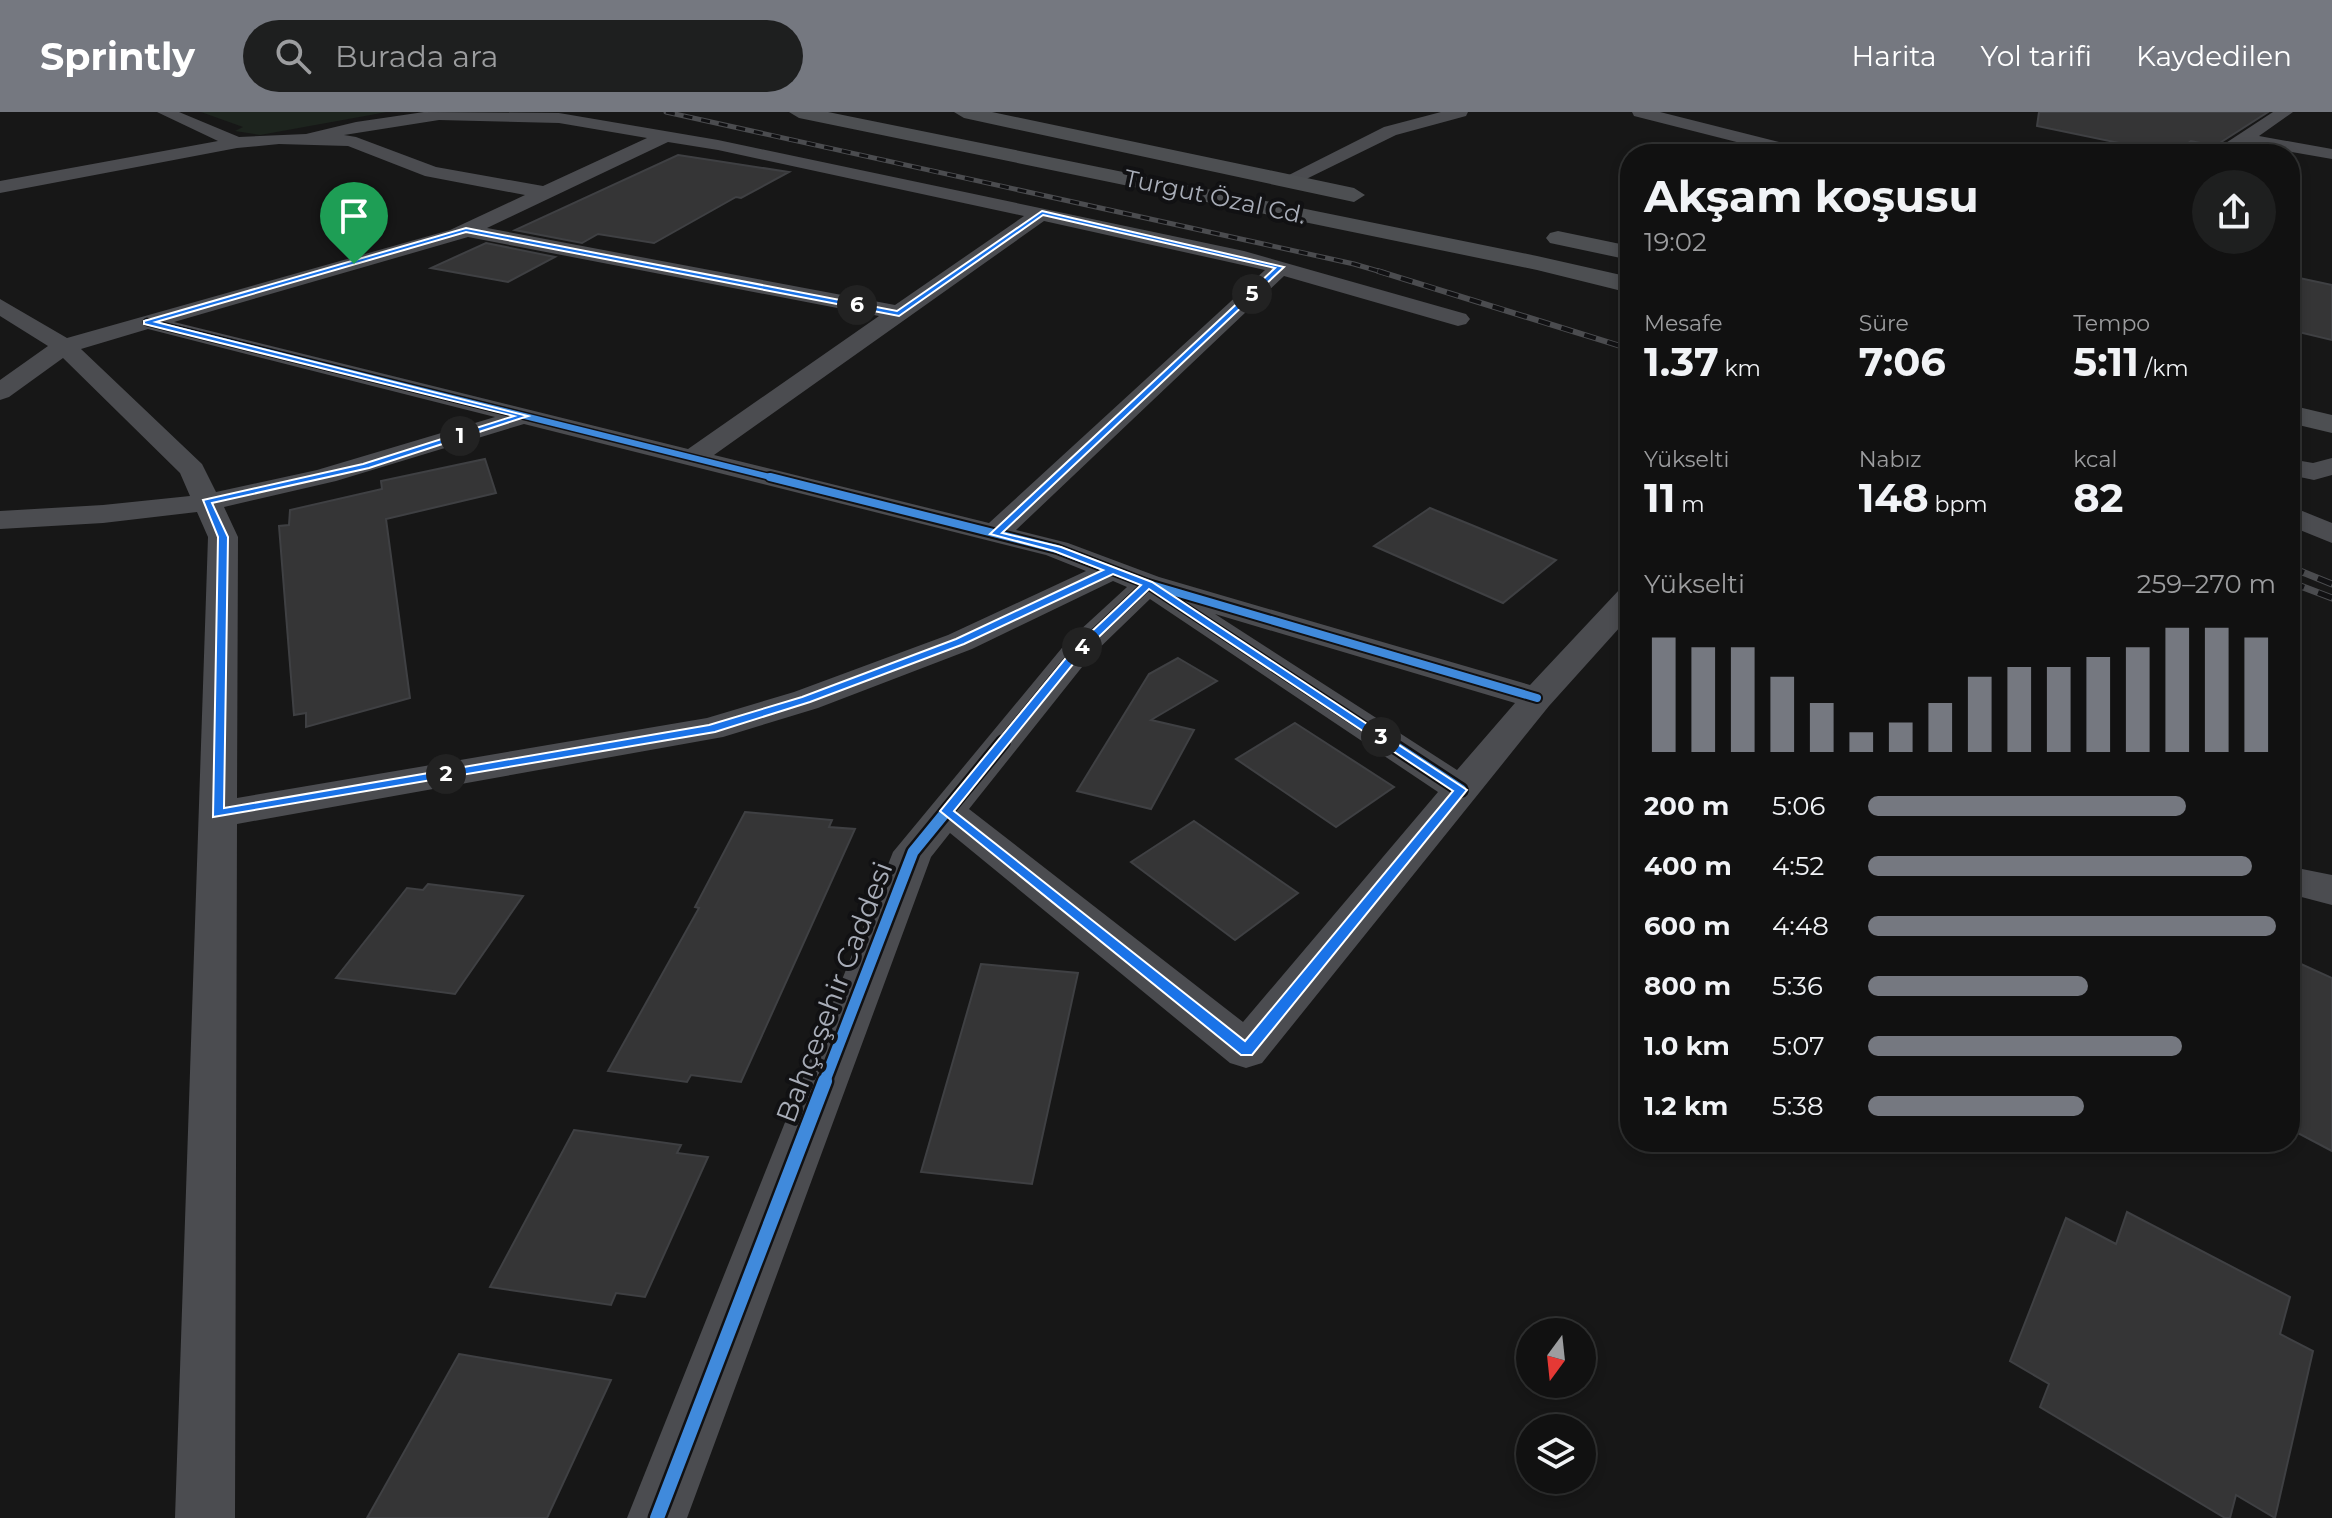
<!DOCTYPE html>
<html lang="tr">
<head>
<meta charset="utf-8">
<style>
  body { margin:0; font-family:Montserrat,sans-serif; background:#1e1f1f; color:#f1f3f6; height:100vh; display:flex; flex-direction:column; font-size:30px; white-space:nowrap }
  * { box-sizing:border-box; margin:0 }
  p { font-size:26px; color:#9c9d9f }
  .icon { flex:none; width:44px; height:44px; fill:none; stroke:currentColor; stroke-width:2; stroke-linecap:round; stroke-linejoin:round }
  .map { position:relative; flex:1; overflow:hidden }
  .sheet { position:absolute; left:1620px; top:32px; width:680px; height:1008px; display:flex; flex-direction:column; background:#111; border-radius:32px; box-shadow:0 4px 12px #0003,0 0 0 2px #303131 }
  .sheet>* { flex:none }
  .needle { width:52px; rotate:195deg }
  .buttons { position:absolute; left:1516px; top:1206px; display:grid; gap:16px }
  .buttons a { display:grid; place-items:center; width:80px; height:80px; border-radius:50%; background:#111; box-shadow:0 4px 12px #0003,0 0 0 2px #303131; font-size:40px }
  .pin { position:absolute; display:grid; place-items:center; width:68px; height:68px; color:#fff; margin:-82px -34px; border-radius:50% 50% 50% 0; rotate:-45deg; box-shadow:0 0 8px #0007 }
  .pin .icon { rotate:45deg }
  .km { position:absolute; width:40px; height:40px; margin:-20px; border-radius:50%; background:#222; color:#fff; font-size:22px; line-height:40px; text-align:center }
  .round { display:grid; place-items:center; flex:none; width:84px; height:84px; border-radius:42px; background:#1e1f1f }
  .head { display:flex; align-items:center; justify-content:space-between; height:136px; padding:0 24px }
  h1 { font-size:44px; font-weight:700; line-height:60px }
  .figures { display:grid; grid-template-columns:repeat(3,1fr); gap:12px; height:136px; padding:8px 24px }
  .figures div { display:grid; align-content:center }
  .figures b { font-size:40px; font-weight:700 }
  .figures small { font-size:22px; font-weight:400 }
  .figures p { font-size:22px }
  .chart { height:224px; padding:16px 24px }
  .chart p { display:flex; justify-content:space-between }
  .chart svg { width:100%; height:144px; margin-top:8px; stroke:#757880; stroke-width:6 }
  ul { padding:0 24px; list-style:none; font-size:26px }
  li { display:grid; grid-template-columns:128px 96px 1fr; align-items:center; height:60px }
  li i { height:20px; border-radius:10px; background:#757880 }
  header { display:flex; align-items:center; gap:48px; box-sizing:border-box; height:112px; padding:0 40px; background:#757880; color:#fff }
  header strong { font-size:38px }
  nav { display:flex; gap:44px; margin-inline-start:auto; font-size:28px }
  .search { width:560px; height:72px; background:#1e1f1f; display:flex; align-items:center; gap:20px; box-sizing:border-box; padding:0 28px; border-radius:44px; color:#9c9d9f; font-size:30px }
  .map>svg:first-child { display:block }
</style>
</head>
<body>
<header>
<strong>Sprintly</strong>
<div class="search"><svg class="icon" aria-label="search" viewBox="0 0 24 24"><circle cx="10" cy="10" r="6"/><path d="M15 15l6 6"/></svg>Burada ara</div>
<nav><a>Harita</a><a>Yol tarifi</a><a>Kaydedilen</a></nav>
</header>
<div class="map">
<svg width="2332" height="1406" viewBox="0 0 2332 1406">
  <rect width="100%" height="100%" fill="#171717"/>
  <path fill="#1d241e" d="M201 0H387L260 23 235 19 243 15Z"/>
  <path fill="#353536" stroke="#3f4043" stroke-width="2" d="M2039 0H2268L2215 34 2191 29 2172 42 2037 14Z
    M678 43 789 60 741 86 736 85 654 131 598 122 582 131 515 118Z
    M486 131 555 145 508 170 431 156Z
    M2290 164 2332 173V228L2290 218Z
    M485 347 496 381 386 407 410 586 306 615V601L294 603 279 414 289 413 290 398 382 377 381 369Z
    M1430 396 1474 414 1556 448 1503 491 1374 434Z
    M1178 546 1217 569 1151 608 1194 618 1151 697 1077 679 1149 562Z
    M1295 611 1394 675 1336 715 1236 647Z
    M745 700 832 708 829 715 855 717 741 970 691 963 687 970 608 959 699 796 695 795Z
    M1194 709 1298 781 1235 828 1131 750Z
    M428 772 523 784 455 882 336 866 407 776 423 778Z
    M2290 847 2332 866V1039L2290 1017Z
    M981 852 1078 861 1032 1072 921 1060Z
    M574 1018 681 1033 677 1041 708 1045 645 1185 616 1181 611 1193 490 1175Z
    M2127 1100 2290 1185 2280 1222 2313 1239 2275 1406 2236 1383 2230 1406H2225L2040 1295 2049 1272 2010 1249 2066 1106 2116 1132Z
    M459 1242 611 1268 547 1406H367Z"/>
  <g fill="none" stroke-linecap="round" stroke-linejoin="round">
    <path fill="#4b4c50" fill-rule="evenodd" d="M157 0H179L239 25 306 22 356 10 424 0 559 1 718 28 1244 139 1466 202 1470 207 1466 212 1458 214 1284 164 1016 418 1068 431 1159 465 1530 573 1619 478 1630 476V504L1549 594 1262 951 1246 956 1230 951 950 721 931 745 687 1406H627L893 740 1066 531 1127 475 1113 469 972 537 818 596 723 625 237 712 235 1406H175L208 425 197 400 103 411 0 417V399L103 393 190 384 180 361 63 246 9 285 0 288V268L48 234 0 204V187L67 226 450 118 525 83 425 64 348 34 279 32 237 36 0 81V69L218 29ZM439 8 559 11 647 26 543 74 436 55 356 25 344 23ZM668 30 718 38 1024 104 895 193 487 116ZM1044 109 1265 158 989 411 714 343ZM468 125 879 204 688 337 174 210ZM148 217 495 305 317 358 216 380 202 352 81 237ZM524 312 1046 443 1086 459 948 523 794 580 707 606 237 686 238 425 224 395 336 369ZM1150 487 1438 680 1243 910 969 697 1090 545ZM1215 502 1515 591 1457 658Z
      M1441 0H1468L1466 4 1396 23 1294 73 1287 75 1277 69 1384 15Z
      M1632 0H1660L1811 38 1814 42H1784L1634 4Z
      M2273 0H2293L2259 24 2332 37V47L2246 32 2231 42H2209Z
      M2332 346V363L2314 368 2290 363V347L2313 351Z
      M2290 394 2332 411V431L2290 414Z
      M2297 756 2332 763V793L2290 782V758Z"/>
    <path fill="#4d4f52" fill-rule="evenodd" d="M789 0H828L1537 144 1630 165V181L1537 158 799 6Z
      M954 0H992L1354 76 1365 83 1354 90 964 6Z
      M1558 119 1630 134V148L1550 131 1546 126 1550 121Z
      M2290 293 2332 303V321L2290 311Z"/>
    <defs>
      <path id="rail-far2" d="M666 0 1354 152 1385 161"/>
      <path id="rail-far1" d="M1378 159 1630 237"/>
      <path id="rail" d="M2290 455 2332 472
        M2290 470 2332 486"/>
    </defs>
    <use href="#rail-far2" stroke="#4b4c4f" stroke-width="5"/>
    <use href="#rail-far1" stroke="#4b4c4f" stroke-width="6"/>
    <use href="#rail" stroke="#4b4c4f" stroke-width="7"/>
    <use href="#rail-far2" stroke="#111113" stroke-width="3" stroke-dasharray="9" stroke-linecap="butt"/>
    <use href="#rail-far1" stroke="#111113" stroke-width="4" stroke-dasharray="12" stroke-linecap="butt"/>
    <use href="#rail" stroke="#111113" stroke-width="5" stroke-dasharray="15" stroke-linecap="butt"/>
    <defs>
      <path id="cycleway-far3" d="M147 210 778 367"/>
      <path id="cycleway-far2" d="M770 365 1057 437 1148 472 1537 586
        M1001 632 1078 538 1148 472 1391 632"/>
      <path id="cycleway-far1" d="M1388 630 1461 678
        M824 971 913 740 1003 630"/>
      <path id="cycleway" d="M657 1406 825 969"/>
    </defs>
    <use href="#cycleway-far3" stroke="#111113" stroke-width="9"/>
    <use href="#cycleway-far2" stroke="#111113" stroke-width="12"/>
    <use href="#cycleway-far1" stroke="#111113" stroke-width="16"/>
    <use href="#cycleway" stroke="#111113" stroke-width="19"/>
    <use href="#cycleway-far3" stroke="#408adc" stroke-width="6"/>
    <use href="#cycleway-far2" stroke="#408adc" stroke-width="8"/>
    <use href="#cycleway-far1" stroke="#408adc" stroke-width="11"/>
    <use href="#cycleway" stroke="#408adc" stroke-width="14"/>
  </g>
  <path fill="#1a73e8" stroke="#fff" stroke-width="2" fill-rule="evenodd" d="M1042 99 1284 155 1002 421 1061 435 1152 470 1467 678 1252 943H1241L940 699 1074 536 1141 473 1113 462 964 532 810 590 715 620 213 705 218 425 203 388 363 352 514 304 144 212V209L466 116 897 199ZM1043 103 1275 156 990 422 1054 439 1103 458 956 527 802 585 709 613 224 696 228 425 212 391 369 356 528 304 156 210 466 120 899 204ZM1149 477 1453 679 1245 929 954 699 1082 541Z"/>
  <g text-anchor="middle" stroke-width="8" stroke-linejoin="round" paint-order="stroke">
    <g font-size="24" fill="#a8adb8" stroke="#111113">
      <text transform="translate(1215 85) rotate(12)" y="8">Turgut Özal Cd.</text>
    </g>
    <g font-size="28" fill="#a8adb8" stroke="#111113">
      <text transform="translate(834 880) rotate(-69)" y="10">Bahçeşehir Caddesi</text>
    </g>
  </g>
</svg>
<div class="buttons">
<a><svg class="needle" viewBox="-14 -14 28 28"><path d="M0-13l5 13h-10z" fill="#e53935"/><path d="M0 13l5-13h-10z" fill="#9c9d9f"/></svg></a>
<a><svg class="icon" aria-label="layers" viewBox="0 0 24 24"><path d="M12 4l9 5-9 5-9-5zM3 14l9 5 9-5"/></svg></a>
</div>
<div class="pin" style="left:354px;top:152px;background:#1e9e55"><svg class="icon" aria-label="arrive" viewBox="0 0 24 24"><path d="M6 21V4h12l-3 4 3 4H6"/></svg></div>
<b class="km" style="left:460px;top:324px">1</b>
<b class="km" style="left:446px;top:662px">2</b>
<b class="km" style="left:1381px;top:625px">3</b>
<b class="km" style="left:1082px;top:535px">4</b>
<b class="km" style="left:1252px;top:182px">5</b>
<b class="km" style="left:857px;top:193px">6</b>
<section class="sheet">
<div class="head"><div><h1>Akşam koşusu</h1><p>19:02</p></div><a class="round"><svg class="icon" aria-label="share" viewBox="0 0 24 24"><path d="M12 15V3M7 8l5-5 5 5M5 13v7h14v-7"/></svg></a></div>
<div class="figures">
<div><p>Mesafe</p><b>1.37<small> km</small></b></div>
<div><p>Süre</p><b>7:06</b></div>
<div><p>Tempo</p><b>5:11<small> /km</small></b></div>
</div>
<div class="figures">
<div><p>Yükselti</p><b>11<small> m</small></b></div>
<div><p>Nabız</p><b>148<small> bpm</small></b></div>
<div><p>kcal</p><b>82</b></div>
</div>
<div class="chart"><p><span>Yükselti</span>259–270 m</p>
<svg viewBox="0 0 160 44" preserveAspectRatio="none"><path d="M5 44V9M15 44V12M25 44V12M35 44V21M45 44V29M55 44V38M65 44V35M75 44V29M85 44V21M95 44V18M105 44V18M115 44V15M125 44V12M135 44V6M145 44V6M155 44V9"/></svg>
</div>
<ul>
<li><b>200 m</b>5:06<i style="width:78%"></i></li>
<li><b>400 m</b>4:52<i style="width:94%"></i></li>
<li><b>600 m</b>4:48<i style="width:100%"></i></li>
<li><b>800 m</b>5:36<i style="width:54%"></i></li>
<li><b>1.0 km</b>5:07<i style="width:77%"></i></li>
<li><b>1.2 km</b>5:38<i style="width:53%"></i></li>
</ul>
</section>
</div>
</body>
</html>
